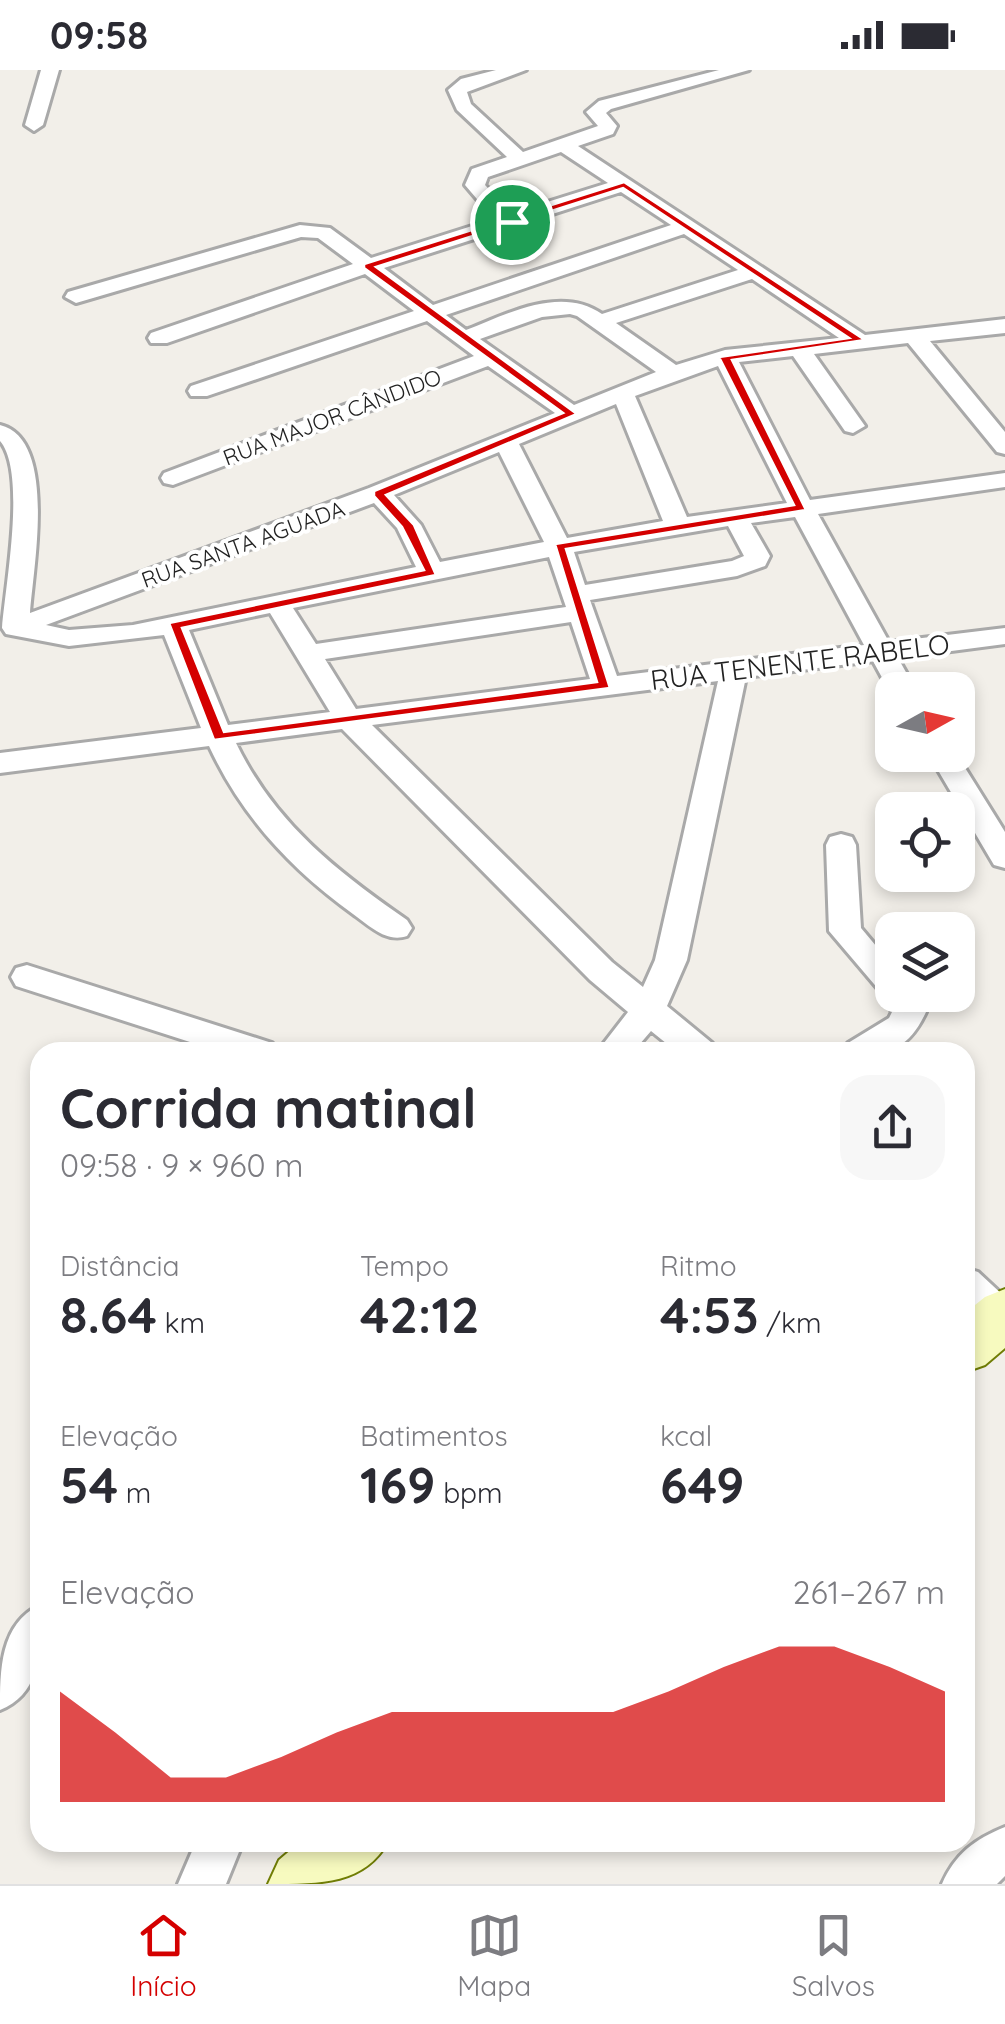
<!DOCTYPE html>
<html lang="pt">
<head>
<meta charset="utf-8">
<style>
  body { margin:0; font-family:Quicksand,sans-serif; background:#f7f7f7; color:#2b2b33; height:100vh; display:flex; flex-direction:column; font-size:38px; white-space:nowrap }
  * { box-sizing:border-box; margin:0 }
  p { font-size:32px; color:#7c7c81 }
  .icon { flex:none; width:55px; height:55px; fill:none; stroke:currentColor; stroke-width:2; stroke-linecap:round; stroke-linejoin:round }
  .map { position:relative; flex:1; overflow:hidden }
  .side { position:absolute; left:30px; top:972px; width:945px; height:810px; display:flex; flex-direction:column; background:#fff; border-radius:30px; box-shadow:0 5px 15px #0003 }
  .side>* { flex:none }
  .needle { width:65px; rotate:82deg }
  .buttons { position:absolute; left:875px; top:602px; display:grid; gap:20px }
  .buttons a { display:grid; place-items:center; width:100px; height:100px; border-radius:20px; background:#fff; box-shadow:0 5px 15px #0003; font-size:50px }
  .pin { position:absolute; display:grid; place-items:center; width:85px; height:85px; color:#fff; margin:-42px; border:5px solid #fff; border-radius:50%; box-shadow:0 2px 10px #0007 }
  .round { display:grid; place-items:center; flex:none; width:105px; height:105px; border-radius:30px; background:#f7f7f7 }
  .head { display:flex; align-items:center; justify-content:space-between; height:170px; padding:0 30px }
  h1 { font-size:55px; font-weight:700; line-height:75px }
  .metrics { display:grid; grid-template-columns:repeat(3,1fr); gap:15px; height:170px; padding:10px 30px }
  .metrics div { display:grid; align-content:center }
  .metrics b { font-size:50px; font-weight:700 }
  .metrics small { font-size:28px; font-weight:400 }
  .metrics p { font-size:28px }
  .chart { height:280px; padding:20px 30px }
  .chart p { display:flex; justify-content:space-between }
  .chart svg { width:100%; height:180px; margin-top:10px; fill:#d40000; opacity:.7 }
  .status { display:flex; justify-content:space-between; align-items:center; height:70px; padding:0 50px; background:#fff; direction:ltr }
  .status svg { height:28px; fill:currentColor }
  .menu { display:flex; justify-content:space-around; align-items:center; height:140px; border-top:2px solid #e1e1e2; background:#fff; font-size:28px; color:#7c7c81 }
  .menu a { display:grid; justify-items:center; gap:5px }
  .menu .on { color:#d40000 }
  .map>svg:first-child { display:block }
</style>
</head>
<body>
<div class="status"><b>09:58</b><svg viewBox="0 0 49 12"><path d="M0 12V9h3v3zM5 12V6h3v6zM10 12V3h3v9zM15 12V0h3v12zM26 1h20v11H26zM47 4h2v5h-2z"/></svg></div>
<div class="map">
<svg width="1005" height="1814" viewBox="0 0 1005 1814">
  <rect width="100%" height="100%" fill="#f2efe9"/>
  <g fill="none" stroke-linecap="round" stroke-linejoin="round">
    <defs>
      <path id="street" d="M41 0H59L43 55 34 61 25 55Z
        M496 0H526L467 22 471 34 523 82 598 56 586 42 599 31 719 0H749L611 39 606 43 617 56 613 64 578 76 865 265 1005 249V263L930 271 1005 362V384L997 382 908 273 814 284 865 356 853 363 845 361 793 286 739 292 810 430 1005 403V417L818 444 889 572 1005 558V574L898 588 916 620H892V626L873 591 746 607 687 890 667 936 712 973 717 982H677L651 961 633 982H597L628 942 590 910 342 659 236 673C274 752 336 801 407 850L412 858 407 866C386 873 370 856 353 844 291 799 242 747 209 676L0 703V683L201 658 164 565 69 576 6 564 2 558C5 517 27 402 0 371V355C58 369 33 498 30 543L369 418 555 343 488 296 173 415 164 413 161 408 164 403 474 286 427 251 207 326H191L188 321 191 316 414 241 365 204 167 273H151L148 268 151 263 353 194 318 168 301 167 76 233 65 227 68 222 300 155 330 158 371 188 494 149 465 115 472 99 507 87 457 40 448 20 461 9ZM561 82 608 113 512 143 485 115 488 107ZM621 122 671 155 433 235 384 198ZM684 164 738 200 602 244C561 215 507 244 466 260L446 245ZM752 209 839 268 725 280 676 295 616 253ZM570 244 577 246 656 302 574 335 480 269 542 247ZM718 296 787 433 687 447 635 326ZM616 334 663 451 567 468 519 374ZM499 382 544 472 440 492 421 455 394 425ZM374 433 397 458 416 497 133 555 69 560 46 555ZM795 447 864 575 617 606 590 530 737 506 765 496 770 486 751 453ZM728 456 744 486 732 491 585 515 574 482ZM549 487 566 537 316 574 293 538ZM270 543 330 642 228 655 189 560ZM571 552 590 609 356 639 325 589ZM718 611 655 890 643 917 612 892 372 655Z
        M929 685H957L1005 762V798L994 795Z
        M841 764 852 767 856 775 861 858 892 895V925H916L926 942C907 983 885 985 843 982L848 973 889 948 892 942 885 927 829 861 826 775 830 767Z
        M27 895 272 973 277 982H221L16 916 11 907 16 898Z
        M965 1198 978 1202 1005 1227V1268L992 1263 965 1238Z
        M40 1535C40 1576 44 1622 0 1640 0 1600 0 1554 40 1535Z
        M1005 1757V1806L997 1814H942C955 1784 975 1769 1005 1757Z
        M196 1772H243L226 1814H178Z"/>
      <path id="secondary" d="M1005 1219V1278L985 1295 965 1302V1243L985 1227Z
        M300 1772H388C364 1814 323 1814 268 1814L279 1790Z"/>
    </defs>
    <use href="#street" stroke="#a9a9a9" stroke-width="6"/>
    <use href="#secondary" stroke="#707d05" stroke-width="4"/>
    <use href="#street" fill="#fff" fill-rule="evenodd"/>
    <use href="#secondary" fill="#f7fabf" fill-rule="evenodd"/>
  </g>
  <path fill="#d40000" stroke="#fff" stroke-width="2.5" fill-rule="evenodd" d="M624 112 865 270 732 290 806 440 566 479 610 618 214 670 169 553 424 500 402 457 374 426V421L563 343 364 198V194ZM623 118 849 268 719 287 794 435 555 474 597 612 224 662 182 558 436 505 414 455 386 425 577 344 376 197Z"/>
  <g text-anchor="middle" stroke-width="8" stroke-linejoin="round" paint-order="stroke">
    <g font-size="22" fill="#222" stroke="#fff">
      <text transform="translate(332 347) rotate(-21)" y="8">RUA MAJOR CÂNDIDO</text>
      <text transform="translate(243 474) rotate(-20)" y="8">RUA SANTA AGUADA</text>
    </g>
    <g font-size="28" fill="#222" stroke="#fff">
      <text transform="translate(800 592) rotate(-7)" y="10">RUA TENENTE RABELO</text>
    </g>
  </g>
</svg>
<div class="buttons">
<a><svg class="needle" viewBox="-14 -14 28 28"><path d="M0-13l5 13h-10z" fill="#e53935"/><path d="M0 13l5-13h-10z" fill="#7c7c81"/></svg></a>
<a><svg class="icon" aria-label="locate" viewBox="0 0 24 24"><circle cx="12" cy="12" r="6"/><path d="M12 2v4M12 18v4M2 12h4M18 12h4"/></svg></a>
<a><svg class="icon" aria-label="layers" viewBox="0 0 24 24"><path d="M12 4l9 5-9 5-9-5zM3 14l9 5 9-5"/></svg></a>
</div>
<div class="pin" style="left:512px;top:152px;background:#1e9e55"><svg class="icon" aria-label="arrive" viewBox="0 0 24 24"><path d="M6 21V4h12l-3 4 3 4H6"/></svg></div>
<section class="side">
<div class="head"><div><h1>Corrida matinal</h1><p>09:58 · 9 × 960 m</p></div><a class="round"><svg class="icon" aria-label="share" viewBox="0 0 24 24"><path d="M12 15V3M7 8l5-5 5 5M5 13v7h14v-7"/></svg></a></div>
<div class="metrics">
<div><p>Distância</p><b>8.64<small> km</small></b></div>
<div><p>Tempo</p><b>42:12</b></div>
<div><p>Ritmo</p><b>4:53<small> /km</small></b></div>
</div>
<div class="metrics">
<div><p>Elevação</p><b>54<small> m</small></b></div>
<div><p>Batimentos</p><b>169<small> bpm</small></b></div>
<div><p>kcal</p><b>649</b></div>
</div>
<div class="chart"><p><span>Elevação</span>261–267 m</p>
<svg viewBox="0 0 160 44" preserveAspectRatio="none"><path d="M0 44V17L10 27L20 38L30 38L40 33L50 27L60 22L70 22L80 22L90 22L100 22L110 17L120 11L130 6L140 6L150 11L160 17V44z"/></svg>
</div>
</section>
</div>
<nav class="menu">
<a class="on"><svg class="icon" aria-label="home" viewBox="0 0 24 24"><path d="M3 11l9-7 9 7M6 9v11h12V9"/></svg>Início</a>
<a><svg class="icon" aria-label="map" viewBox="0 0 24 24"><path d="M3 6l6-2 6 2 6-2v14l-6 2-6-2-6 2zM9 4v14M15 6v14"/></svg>Mapa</a>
<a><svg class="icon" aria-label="saved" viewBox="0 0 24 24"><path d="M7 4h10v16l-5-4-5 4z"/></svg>Salvos</a>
</nav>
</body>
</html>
